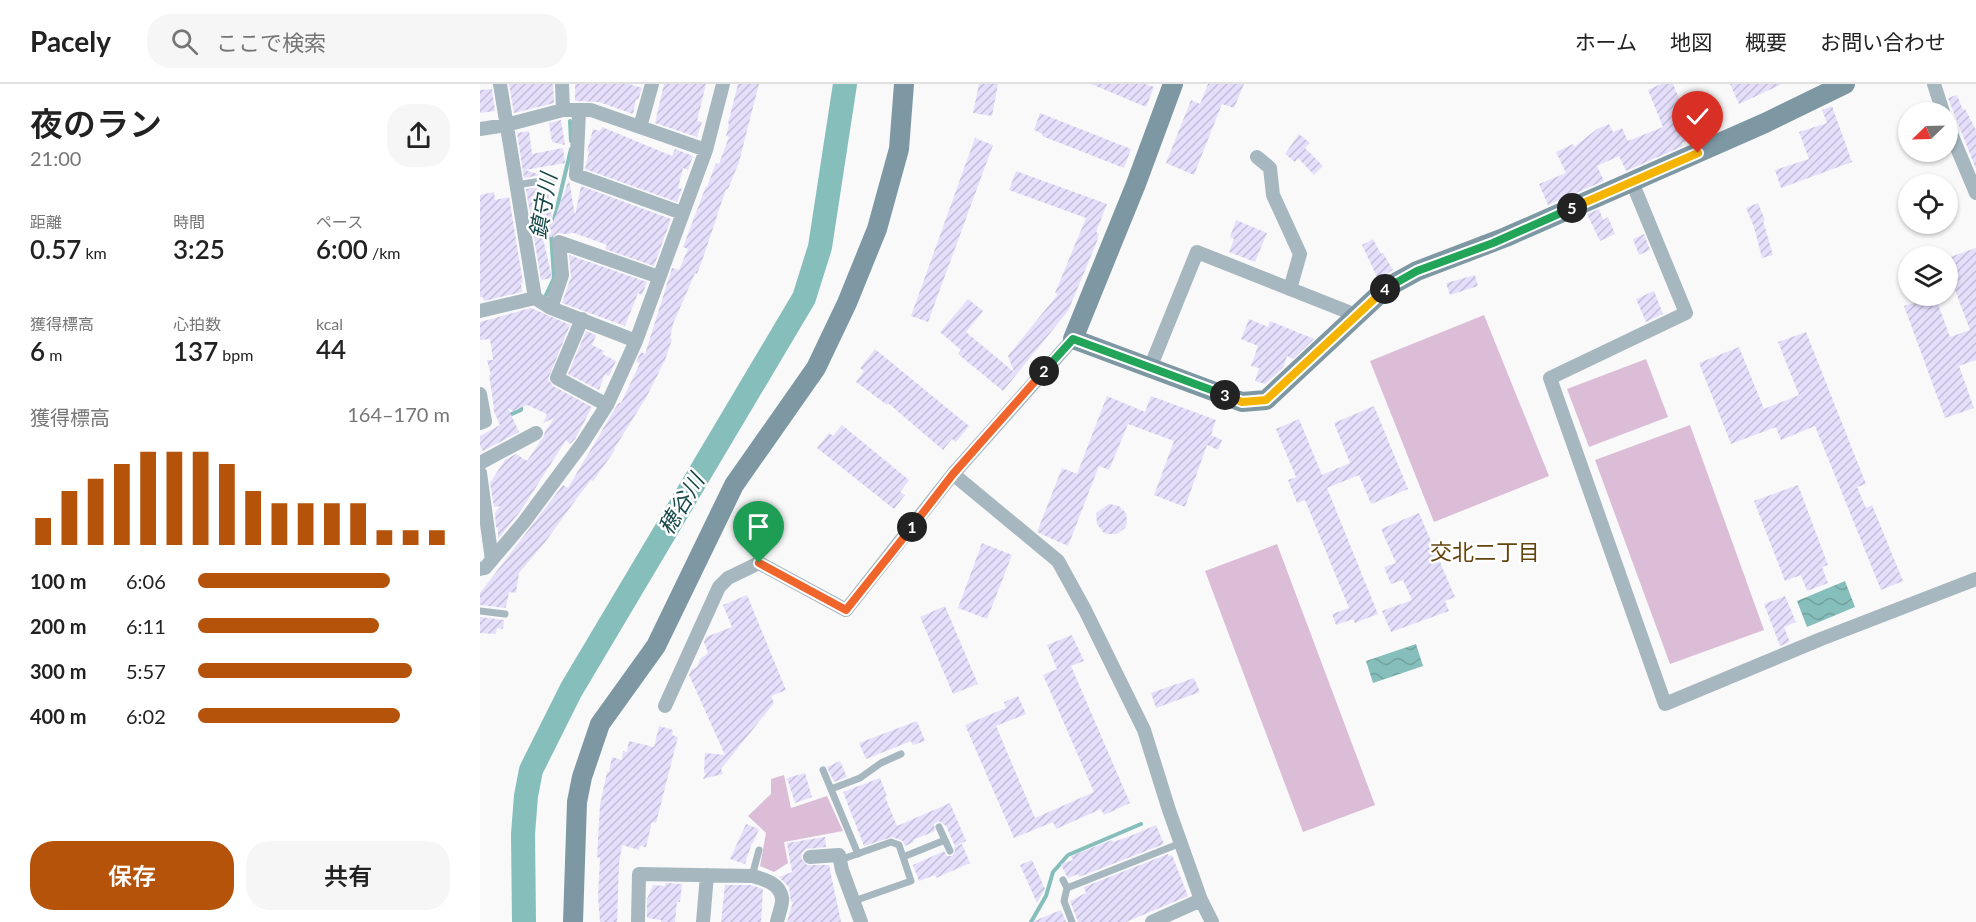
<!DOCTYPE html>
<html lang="ja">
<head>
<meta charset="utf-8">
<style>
  body { margin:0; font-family:Lato,"Noto Sans JP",sans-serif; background:#f6f6f6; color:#222; height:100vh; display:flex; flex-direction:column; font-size:22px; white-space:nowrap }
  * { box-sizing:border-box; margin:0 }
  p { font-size:20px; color:#767676 }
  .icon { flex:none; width:33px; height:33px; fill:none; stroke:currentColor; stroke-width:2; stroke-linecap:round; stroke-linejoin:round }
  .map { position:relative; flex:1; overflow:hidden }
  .drawer { display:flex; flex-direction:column; background:#fff; width:480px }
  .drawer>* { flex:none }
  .needle { width:39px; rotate:247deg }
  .fabs { position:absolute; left:1418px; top:18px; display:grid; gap:12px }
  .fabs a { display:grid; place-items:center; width:60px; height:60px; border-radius:50%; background:#fff; box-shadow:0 2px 4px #0004; font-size:30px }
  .pin { position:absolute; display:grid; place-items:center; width:51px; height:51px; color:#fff; margin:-62px -26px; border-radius:50% 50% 50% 0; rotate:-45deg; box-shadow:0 0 6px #0007 }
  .pin .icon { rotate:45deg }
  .km { position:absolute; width:30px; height:30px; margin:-15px; border-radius:50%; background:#222; color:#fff; font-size:16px; line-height:30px; text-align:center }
  .round { display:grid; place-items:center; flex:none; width:63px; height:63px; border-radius:24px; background:#f6f6f6 }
  .headline { display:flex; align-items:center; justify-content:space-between; height:102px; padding:0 30px }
  h1 { font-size:33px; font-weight:600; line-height:45px }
  .stats { display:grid; grid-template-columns:repeat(3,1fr); gap:9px; height:102px; padding:6px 30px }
  .stats div { display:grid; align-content:center }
  .stats b { font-size:26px; font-weight:600 }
  .stats small { font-size:16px; font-weight:400 }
  .stats p { font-size:16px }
  .chart { height:168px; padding:12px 30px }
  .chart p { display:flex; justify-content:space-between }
  .chart svg { width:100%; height:108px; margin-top:6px; stroke:#b45309; stroke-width:6 }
  .primary-button { display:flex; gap:12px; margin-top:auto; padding:12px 30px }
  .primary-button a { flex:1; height:69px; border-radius:24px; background:#b45309; color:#fff; font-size:24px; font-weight:600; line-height:69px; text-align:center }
  .primary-button a+a { background:#f6f6f6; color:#222 }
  ul { padding:0 30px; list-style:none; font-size:20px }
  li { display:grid; grid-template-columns:96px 72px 1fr; align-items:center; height:45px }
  li i { height:15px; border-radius:8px; background:#b45309 }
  header { display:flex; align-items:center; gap:36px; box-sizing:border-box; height:84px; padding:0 30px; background:#fff; border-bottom:2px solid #e0e0e0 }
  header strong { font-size:28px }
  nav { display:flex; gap:33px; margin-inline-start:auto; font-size:21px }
  .search { width:420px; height:54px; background:#f6f6f6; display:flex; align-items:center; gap:15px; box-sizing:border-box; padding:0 21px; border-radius:24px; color:#767676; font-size:22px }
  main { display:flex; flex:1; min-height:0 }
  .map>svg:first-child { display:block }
</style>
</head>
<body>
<header>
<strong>Pacely</strong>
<div class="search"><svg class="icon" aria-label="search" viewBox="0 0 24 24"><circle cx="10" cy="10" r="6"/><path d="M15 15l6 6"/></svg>ここで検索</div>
<nav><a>ホーム</a><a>地図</a><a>概要</a><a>お問い合わせ</a></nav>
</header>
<main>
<section class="drawer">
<div class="headline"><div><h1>夜のラン</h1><p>21:00</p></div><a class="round"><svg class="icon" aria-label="share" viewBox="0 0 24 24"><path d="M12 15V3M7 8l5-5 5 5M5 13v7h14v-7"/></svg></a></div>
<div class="stats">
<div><p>距離</p><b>0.57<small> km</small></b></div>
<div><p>時間</p><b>3:25</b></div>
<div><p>ペース</p><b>6:00<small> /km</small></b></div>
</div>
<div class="stats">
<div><p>獲得標高</p><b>6<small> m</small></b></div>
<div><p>心拍数</p><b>137<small> bpm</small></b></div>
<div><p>kcal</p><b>44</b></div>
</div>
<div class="chart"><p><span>獲得標高</span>164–170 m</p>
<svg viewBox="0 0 160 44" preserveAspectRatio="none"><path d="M5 44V33M15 44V22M25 44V17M35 44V11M45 44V6M55 44V6M65 44V6M75 44V11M85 44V22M95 44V27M105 44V27M115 44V27M125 44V27M135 44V38M145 44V38M155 44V38"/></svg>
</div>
<ul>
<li><b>100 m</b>6:06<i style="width:76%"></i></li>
<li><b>200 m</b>6:11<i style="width:72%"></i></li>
<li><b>300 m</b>5:57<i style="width:85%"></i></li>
<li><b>400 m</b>6:02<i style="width:80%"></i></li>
</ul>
<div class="primary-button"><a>保存</a><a>共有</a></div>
</section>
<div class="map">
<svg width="1496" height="838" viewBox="0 0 1496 838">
  <defs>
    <pattern id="water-waves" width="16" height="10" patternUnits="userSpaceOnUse" patternTransform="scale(1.5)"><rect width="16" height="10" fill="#85bebb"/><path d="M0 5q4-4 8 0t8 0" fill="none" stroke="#72a2a0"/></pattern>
    <pattern id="building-hatch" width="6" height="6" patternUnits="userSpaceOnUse" patternTransform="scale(1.5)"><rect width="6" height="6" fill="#e5dffc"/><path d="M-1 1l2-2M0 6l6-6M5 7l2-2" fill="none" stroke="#c3bed7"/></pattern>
  </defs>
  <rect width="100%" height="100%" fill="#f9f9f9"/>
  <path fill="#dcbdd7" d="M1004 231 1069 392 954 438 890 277Z
    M1166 275 1188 333 1109 363 1087 305Z
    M1210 341 1284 546 1190 580 1115 376Z
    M797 460 895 721 823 748 725 487Z
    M304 691 311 724 347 712 363 747 304 758 308 779 294 788 280 782 286 749 268 732 291 710V695Z"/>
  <path fill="url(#water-waves)" d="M1365 497 1375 523 1327 543 1317 517Z
    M936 560 943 582 893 599 886 577Z"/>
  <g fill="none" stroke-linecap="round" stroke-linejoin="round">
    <path stroke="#85bebb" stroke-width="4" d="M90 37 91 57
      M74 136 91 65
      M66 211 74 194 71 149
      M27 332 41 326V318
      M551 838 566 812 573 788 588 771 661 740"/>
    <path stroke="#85bebb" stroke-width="24" d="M44 838 43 750 46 712 51 686 91 606 324 214 340 163 365 0"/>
  </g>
  <path fill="url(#building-hatch)" d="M29 0H73L74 19 34 29Z
    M95 0H149L162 4 158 16 156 15 153 30 119 18 95 17Z
    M184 0H226L217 37 222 38 217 53 175 39Z
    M258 0H279L259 78 248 105H246L222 177 217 190 215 189 193 240 190 254 192 255 185 276 167 312 134 365 135 366 113 397 111 396 97 414 66 457 39 489 36 509 29 508 26 523 25 524 0 521V509L83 401 88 404 136 323 139 319H141L160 279 156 278 161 268 165 270 192 184 199 186 208 165 203 163 226 102 227 103 236 79 239 80 249 53 246 52 249 40 248 39Z
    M499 0H518L512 32 493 29Z
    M611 0H665L674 3 666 23Z
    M728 0H764L754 24 742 20 714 91 686 79 711 16 720 20Z
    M1181 0H1193L1216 54 1202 59 1203 62 1146 87 1139 72 1117 82 1124 97 1068 121 1059 100 1086 89 1076 68 1093 60 1094 63 1117 45 1129 40 1133 48 1142 44 1148 57 1183 43 1168 6Z
    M1250 0H1302L1259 20Z
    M12 5 15 27 0 29V6Z
    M1477 11 1483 26 1485 25 1496 46V85L1468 14Z
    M1352 22 1372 78 1301 104 1295 86 1329 75 1319 48 1347 39 1342 26Z
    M560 29 651 65 644 84 562 52 563 50 554 46Z
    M81 36 85 61 72 58 69 39Z
    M122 43 192 72 195 65 213 72 208 86 203 84 198 104 202 105 197 118 105 85 109 68 107 67 113 45 120 47Z
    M49 47 52 70 83 64 85 79 45 86 61 91 44 94 37 49Z
    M819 50 830 59 825 64 843 82 834 91 818 74 815 78 805 70Z
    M495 54 513 61 448 238 431 232Z
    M536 87 627 120 616 148 619 150 616 160 588 227 523 307 478 270 481 266 460 248 488 215 503 227 486 248 534 288 528 272 578 210 575 209 606 134 529 106Z
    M89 96 95 131 101 102 191 135 174 182 125 165 127 161 94 149 85 150 78 149 72 153 63 154 72 194 61 196 46 105 67 102 73 138Z
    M14 108 15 116 29 113 43 199H41L42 208 4 217 3 213H0V111Z
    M1278 119 1285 136 1283 137 1293 171 1282 174 1274 143 1266 124Z
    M1119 125 1123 136 1128 133 1135 150 1120 157 1107 130Z
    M756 136 787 149 775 178 749 168 754 155 750 153Z
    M1164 150 1170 166 1159 171 1153 155Z
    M893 155 901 170 903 169 913 186 898 195 882 161Z
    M1496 164V276L1479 282 1494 324 1465 334 1424 222 1455 212 1470 253 1490 246 1472 198 1467 199V174Z
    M89 171 167 198 162 211 158 209 145 242 82 219 91 193Z
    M995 191 998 202 970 211 966 199Z
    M1174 207 1183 230 1166 238 1156 215Z
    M51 224 90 241 68 295 73 302 112 323 95 355 90 360 86 356 42 425 18 455V444L16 443 15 429 20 422 14 423 10 399 25 376 36 370 47 377 60 358H59L63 354 65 348 74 334 63 339 67 330 47 321 33 327 28 324 39 348 3 367 0 362V352L20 341 13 325 14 324 9 291H11L7 276H13L10 255 0 256V238Z
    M769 235 788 243 790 237 834 255 813 275 807 272 803 284 785 300 775 297 779 284 771 282 778 262 761 255Z
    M106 247 116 251 112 261 124 267 122 270 136 277 129 292 125 290 119 306 88 290Z
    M1326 248 1386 400 1377 403 1386 424 1392 421 1423 497 1401 506 1335 342 1301 356 1296 343 1251 360 1219 279 1259 263 1284 325 1319 311 1298 258Z
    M395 265 489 342 476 358 472 355 463 366 408 319 407 321 376 298 384 287 380 284Z
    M627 312 665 328 671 312 736 336 731 351 742 356 738 366 727 361 705 423 674 411 694 357 648 340 629 386 619 382 588 462 557 448 582 384 597 390Z
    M894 322 928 405 891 420 879 391 847 404 898 530 875 539 873 535 856 541 852 530 869 524 825 416 817 419 808 396 816 393 796 345 819 335 842 391 870 379 854 339Z
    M362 341 429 396 420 408 425 411 414 425 337 364 349 349 353 352Z
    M1318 401 1348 481 1342 483 1348 499 1327 507 1321 491 1305 497 1274 417Z
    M629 420 639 422 646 429 647 439 645 444 637 450H627L623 448 617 440 616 429Z
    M939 429 975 513 965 517 969 527 911 548 902 527 932 516 923 496 911 500 904 483 916 479 901 445Z
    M502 459 532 471 507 535 478 524Z
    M267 511 306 606 291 612 294 619 241 685 243 690 223 695 226 689H224L225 669 245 671 209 591 212 585 217 583 220 575 228 569 224 558 226 553 252 543 243 521Z
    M1305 512 1316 538 1304 543 1310 558 1300 562 1284 520Z
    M465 522 498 600 473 610 440 533Z
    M0 533 24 536 23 545 17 544 16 550 0 549Z
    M592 551 604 577 591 582 650 719 624 731 621 725 576 745 573 738 534 754 485 641 526 624 524 618 538 612 546 630 516 642 555 734 614 708 563 591 577 585 567 561Z
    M714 594 720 608 676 624 671 609Z
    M437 637 445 657 433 661 431 657 386 675 379 659Z
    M179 642 193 646 192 651 198 653 176 739 172 738 166 763 160 762 159 766 142 761 139 780 137 838H120L118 813 120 774 117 773 120 721 127 688H129L132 673 142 676 143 667 147 668 149 657 174 663Z
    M360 677 367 693 354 698 347 683Z
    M325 689 332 713 315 719 307 694Z
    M400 694 407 712 405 713 417 742 470 719 486 757 475 762 466 742 459 737 454 740 455 747 433 756 434 758 425 762 423 757 412 753 384 762 363 708Z
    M266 740 279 745 273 759H272L265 780 250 775Z
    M676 741 684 760 599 793 598 790 588 794 586 791 581 780 593 776 591 772 632 756 633 758 648 753Z
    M345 753 346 763 326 765 322 769 321 774 327 781H349L361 838H307L313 818H311L309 803 299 793 312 788 307 759Z
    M482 760 490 779 456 794 455 791 439 797 433 781 464 767 467 772H472L475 768 474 763Z
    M688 770 689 772 692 771 708 812 646 838H598L590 817 606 809 604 803Z
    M552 776 565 805 557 819 540 781Z
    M186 799 202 800 200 818H197L195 838H181V836L167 834V815L173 801 185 802Z
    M245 801H271L283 805 281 838H241Z
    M581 826 586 838H552Z"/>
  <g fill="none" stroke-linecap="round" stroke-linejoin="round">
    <path stroke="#a6b7bf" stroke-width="7" d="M36 101 74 95
      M0 527 25 530
      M343 686 378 770
      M351 705 380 694 401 679 421 670
      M459 743 470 767
      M423 773 465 756
      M360 776 411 758 419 761 431 797 374 817
      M272 792 279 766
      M583 796 587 804 584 817 592 838
      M587 804 701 759"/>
    <path stroke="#a6b7bf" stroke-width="14" d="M20 0 55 214 71 224 156 257
      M82 0 83 26
      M1454 0 1463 28
      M99 28 96 91 202 129
      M1467 40 1496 109
      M160 43 172 0
      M0 45 26 41 83 26H111L226 66
      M777 73 790 84 793 111 820 170 810 205
      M1152 98 1206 229 1070 294 1185 620 1341 555 1496 495
      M71 224 82 191 79 158 179 193
      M0 227 55 214
      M102 235 77 294 127 321
      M670 284 717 168 876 231
      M0 310 5 337 0 339
      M0 379 56 349
      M0 389 12 476
      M473 390 578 477 605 526 664 646 689 726 721 816 732 838
      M0 485 5 484 44 438 102 360 127 321 156 257 226 66 243 0
      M185 622 239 503 248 494 279 479 366 526 473 390 593 255
      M330 773 359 771 362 786 381 838
      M158 838 159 790 272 792C283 795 300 799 302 814 303 821 298 831 297 838
      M223 838 227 791
      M672 838 721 816"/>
    <path stroke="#7d97a3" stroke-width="20" d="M693 0 656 100 593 255 762 318 786 316 906 204 937 187 1026 153 1285 39 1365 0
      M93 838 97 718 102 693 120 640 176 562 254 401 336 284 367 219 397 145 419 65 424 0"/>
  </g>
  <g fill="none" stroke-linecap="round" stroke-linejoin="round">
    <defs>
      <path id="split-1" d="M279 479 366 526 432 443"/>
      <path id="split-2" d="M432 443 473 390 564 287"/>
      <path id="split-3" d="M564 287 593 255 745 311"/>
      <path id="split-4" d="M745 311 762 318 786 316 905 205"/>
      <path id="split-5" d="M905 205 937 187 1013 159 1092 124"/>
      <path id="split-6" d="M1092 124 1218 69"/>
    </defs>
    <use href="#split-1" stroke="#fff" stroke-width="12"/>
    <use href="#split-2" stroke="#fff" stroke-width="12"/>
    <use href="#split-3" stroke="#fff" stroke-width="12"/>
    <use href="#split-4" stroke="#fff" stroke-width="12"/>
    <use href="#split-5" stroke="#fff" stroke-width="12"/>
    <use href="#split-6" stroke="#fff" stroke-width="12"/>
    <use href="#split-1" stroke="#f0652b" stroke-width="8"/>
    <use href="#split-2" stroke="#f0652b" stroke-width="8"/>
    <use href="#split-3" stroke="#22a559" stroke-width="8"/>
    <use href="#split-4" stroke="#f5b400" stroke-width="8"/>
    <use href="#split-5" stroke="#22a559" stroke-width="8"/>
    <use href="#split-6" stroke="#f5b400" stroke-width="8"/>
  </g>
  <g text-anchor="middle" stroke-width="5" stroke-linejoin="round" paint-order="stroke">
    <g font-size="22" font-style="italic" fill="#174a49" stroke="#fff">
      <text transform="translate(63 122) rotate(-80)" y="8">鎮守川</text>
      <text transform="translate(201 420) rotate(-59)" y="8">穂谷川</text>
    </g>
    <g font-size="22" fill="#64430c" stroke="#fff">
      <text x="1005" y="476">交北二丁目</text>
    </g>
  </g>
</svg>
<div class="fabs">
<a><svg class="needle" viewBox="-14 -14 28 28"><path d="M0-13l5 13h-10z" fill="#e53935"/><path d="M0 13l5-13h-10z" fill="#767676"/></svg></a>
<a><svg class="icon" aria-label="locate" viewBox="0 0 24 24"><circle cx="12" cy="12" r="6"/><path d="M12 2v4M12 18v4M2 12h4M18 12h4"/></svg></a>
<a><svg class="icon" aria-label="layers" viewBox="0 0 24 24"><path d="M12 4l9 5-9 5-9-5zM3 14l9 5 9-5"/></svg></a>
</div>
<div class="pin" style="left:279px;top:479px;background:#1e9e55"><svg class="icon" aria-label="arrive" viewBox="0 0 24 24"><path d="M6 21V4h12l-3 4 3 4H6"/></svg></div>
<div class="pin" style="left:1218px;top:69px;background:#d93025"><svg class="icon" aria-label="check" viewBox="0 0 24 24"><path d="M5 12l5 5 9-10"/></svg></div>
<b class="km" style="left:432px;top:443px">1</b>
<b class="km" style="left:564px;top:287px">2</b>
<b class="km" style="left:745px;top:311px">3</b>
<b class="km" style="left:905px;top:205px">4</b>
<b class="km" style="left:1092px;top:124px">5</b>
</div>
</main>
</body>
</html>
